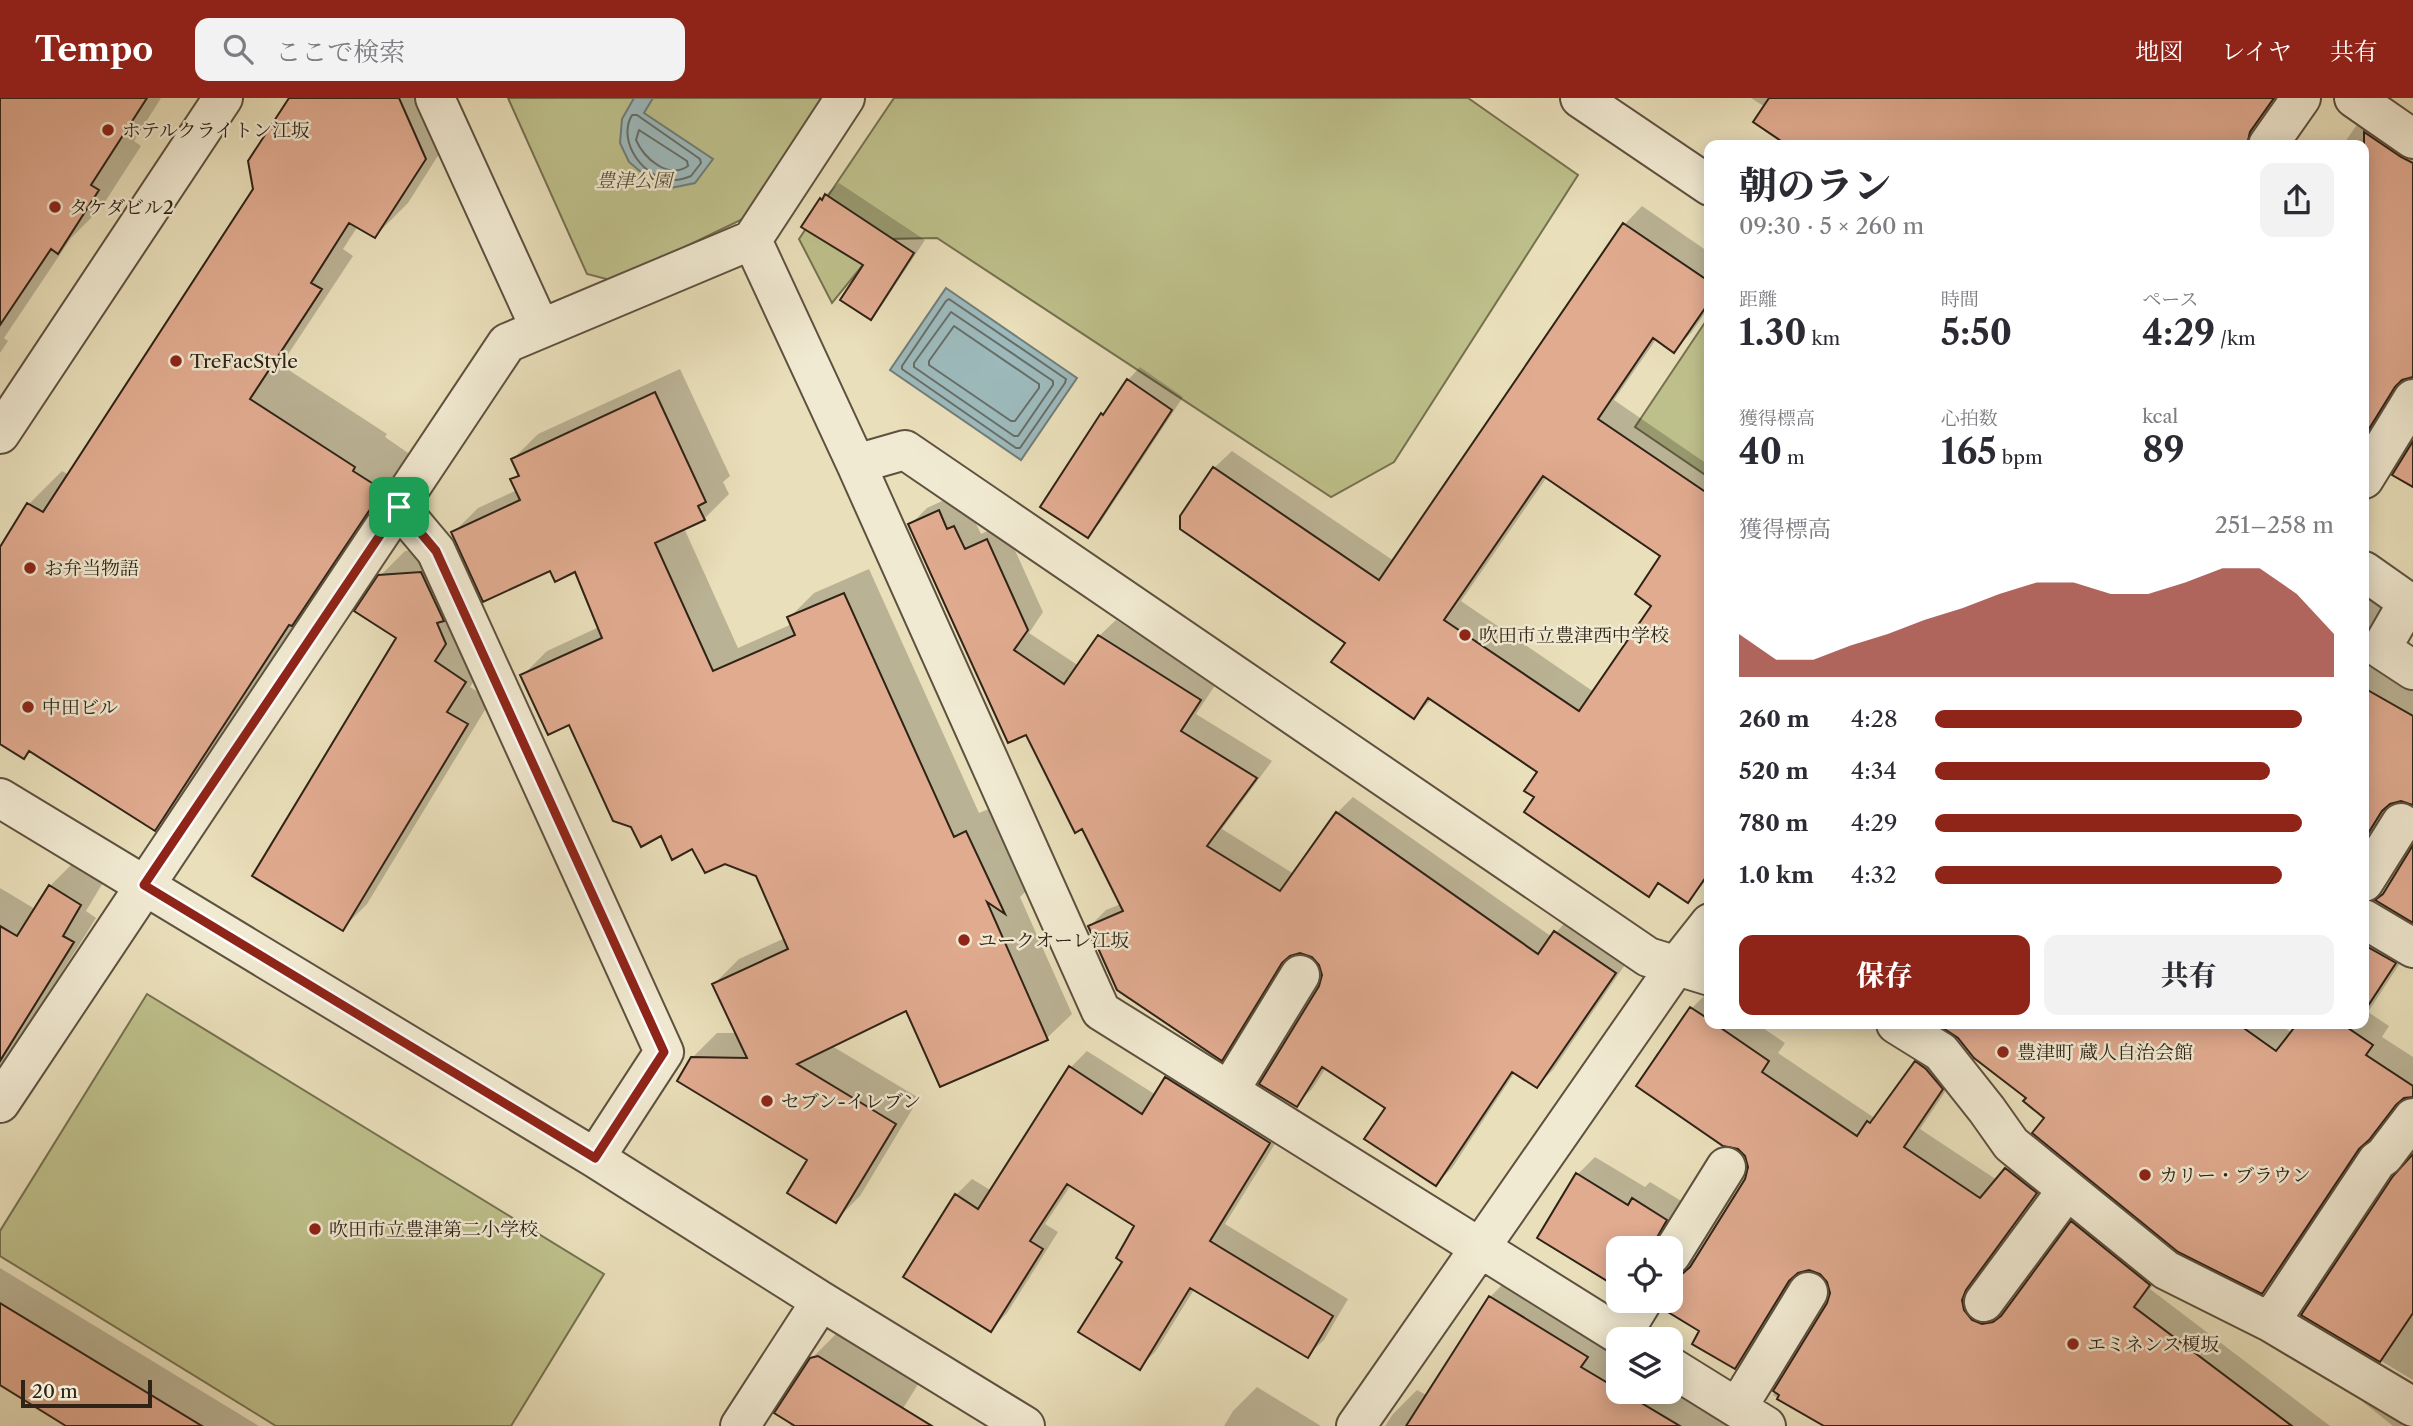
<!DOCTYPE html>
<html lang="ja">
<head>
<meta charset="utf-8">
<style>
  body { margin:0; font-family:"Libre Caslon Text","Noto Serif JP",serif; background:#f2f2f3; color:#2b2b33; height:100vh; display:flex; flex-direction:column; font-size:26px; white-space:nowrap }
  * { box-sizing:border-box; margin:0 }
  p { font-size:23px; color:#7c7c81 }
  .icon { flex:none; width:38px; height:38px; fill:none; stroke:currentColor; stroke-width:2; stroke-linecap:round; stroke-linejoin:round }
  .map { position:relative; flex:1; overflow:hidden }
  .side { position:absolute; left:1704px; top:42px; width:665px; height:889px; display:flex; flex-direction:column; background:#fff; border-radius:14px; box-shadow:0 4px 18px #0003 }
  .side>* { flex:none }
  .fabs { position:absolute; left:1606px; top:1138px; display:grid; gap:14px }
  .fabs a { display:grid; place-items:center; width:77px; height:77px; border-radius:14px; background:#fff; box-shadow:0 4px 18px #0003; font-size:35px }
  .scale { position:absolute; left:21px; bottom:18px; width:131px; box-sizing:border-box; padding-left:7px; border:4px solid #2f2216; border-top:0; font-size:19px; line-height:24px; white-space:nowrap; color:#2f2216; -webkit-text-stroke:5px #f1ead2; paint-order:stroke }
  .pin { position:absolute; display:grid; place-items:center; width:60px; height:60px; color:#fff; margin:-30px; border-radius:14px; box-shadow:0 4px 10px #0006 }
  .round { display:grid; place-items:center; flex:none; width:74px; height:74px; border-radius:14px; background:#f2f2f3 }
  .summary { display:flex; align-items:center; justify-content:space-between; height:119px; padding:0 35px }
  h1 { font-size:38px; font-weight:800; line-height:52px }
  .stats { display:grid; grid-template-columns:repeat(3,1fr); gap:10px; height:119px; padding:7px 35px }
  .stats div { display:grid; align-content:center }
  .stats b { font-size:35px; font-weight:800 }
  .stats small { font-size:19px; font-weight:400 }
  .stats p { font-size:19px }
  .chart { height:196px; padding:14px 35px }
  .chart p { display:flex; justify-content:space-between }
  .chart svg { width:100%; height:126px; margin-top:7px; fill:#8f2418; opacity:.7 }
  .action { display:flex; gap:14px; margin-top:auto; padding:14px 35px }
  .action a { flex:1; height:80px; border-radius:14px; background:#8f2418; color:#fff; font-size:28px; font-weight:800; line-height:80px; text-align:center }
  .action a+a { background:#f2f2f3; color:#2b2b33 }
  ul { padding:0 35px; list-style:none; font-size:23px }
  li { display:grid; grid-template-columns:112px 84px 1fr; align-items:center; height:52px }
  li i { height:18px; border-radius:9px; background:#8f2418 }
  header { display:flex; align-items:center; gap:42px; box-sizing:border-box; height:98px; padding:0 35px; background:#8f2418; color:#fff }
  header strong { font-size:33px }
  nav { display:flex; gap:38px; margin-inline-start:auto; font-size:24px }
  .search { width:490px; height:63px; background:#f2f2f3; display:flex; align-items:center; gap:18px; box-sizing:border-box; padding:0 24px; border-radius:14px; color:#7c7c81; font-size:26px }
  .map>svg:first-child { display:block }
</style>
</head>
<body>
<header>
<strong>Tempo</strong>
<div class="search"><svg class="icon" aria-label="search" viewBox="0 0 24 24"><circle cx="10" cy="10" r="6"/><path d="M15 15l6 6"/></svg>ここで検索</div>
<nav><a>地図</a><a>レイヤ</a><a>共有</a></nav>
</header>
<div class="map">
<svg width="2413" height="1328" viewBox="0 0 2413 1328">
  <rect width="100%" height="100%" fill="#e9dfba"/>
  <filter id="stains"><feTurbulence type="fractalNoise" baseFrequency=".00286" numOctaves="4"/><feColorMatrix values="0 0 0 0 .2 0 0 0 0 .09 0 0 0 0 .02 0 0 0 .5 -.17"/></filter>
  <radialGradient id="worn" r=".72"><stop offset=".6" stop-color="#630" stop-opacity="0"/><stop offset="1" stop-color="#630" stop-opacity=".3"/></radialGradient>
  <path fill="#bec08b" stroke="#767150" stroke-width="2" d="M508 0H829L749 118 614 183 587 176Z
    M894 0H1468L1578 77 1394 364 1331 399 937 140 884 141 832 205 799 141Z
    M1710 217V380L1635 329Z
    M147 896 604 1176 511 1328H276L0 1158V1133Z"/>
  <path fill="#9db9bb" stroke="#717d79" stroke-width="2" d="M634 0H653L644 15 713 61 695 85 671 90 648 80 629 64 620 45 622 21Z
    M946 190 1077 280 1021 362 890 272Z"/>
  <path fill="#0003" fill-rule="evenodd" d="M0 0H161L134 43 141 48 101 110 71 140 4 240 8 243 0 255Z
    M291 0H446L458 26 408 105 375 138 358 128 343 151 353 158 281 267 387 336 385 339 414 359 188 698 155 731 31 652 24 658 0 644V452L29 406 62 373 69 377 255 91Z
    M1751 0H2278L2250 47H1790L1755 23 1765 9Z
    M2374 11 2413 36V278L2406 279 2364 347V47H2343L2356 28Z
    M839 85 925 142 882 207 870 220 865 167 821 101Z
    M1642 108 1710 155V208L1691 235 1674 252 1657 240 1614 302 1710 368V778L1688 803 1661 784 1649 796 1536 699 1539 674 1432 601 1414 619 1347 544 1214 370 1232 353 1394 463 1625 126ZM1547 379 1663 458 1653 508 1594 594 1461 503Z
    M1140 269 1183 299 1100 425 1088 437 1102 316 1112 307 1128 282Z
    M680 271 730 378 723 384 729 396 704 421 684 430 738 550 792 526 789 520 814 495 869 471 979 715 991 710 1029 790 1020 799 1072 916 1047 940 907 911 832 948 919 1000 860 1098 835 1123 809 1062 692 960 717 935H737L714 886 739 861 785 840 758 776 662 736 570 625 522 578 547 553 599 529 576 472 551 471 453 435 478 410 517 392 512 382 520 375 513 361 538 336Z
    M955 397 964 416 970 413 981 436 1003 426 1043 514 1029 535 1079 568 1099 538 1116 522 1216 586 1196 616 1272 663 1222 731 1294 776 1337 715 1353 699 1552 839 1571 818 1631 858 1553 972 1537 988 1515 974 1452 1070 1436 1086 1387 1010 1326 970 1312 991 1296 1007 1324 877 1321 866 1313 857 1300 853 1292 855 1238 944 1222 960 1090 828 1106 812 1121 806 1083 729 1027 635 910 427 927 410Z
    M446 450 489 559 470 589 491 602 367 806 343 830 398 539 380 478 405 453Z
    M2395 492 2379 521 2413 569V705L2401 701 2394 703 2364 750V496Z
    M74 764 104 783 86 813 96 820 0 972V790L35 811 50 788Z
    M2364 841 2412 847 2368 914 2389 928 2382 939 2413 959V997L2404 998 2374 1034 2280 1176 2262 1194 2046 1020 2028 1000 1959 939 1939 926H2279L2292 935 2299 926H2364Z
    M1709 893 1710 926H1757L1785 945 1778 955 1873 1019 1883 1009 1916 965 1934 947 1959 973 1920 1031 1997 1082 2024 1053 2053 1077 1983 1172 1979 1183 2001 1209 2011 1207 2073 1124 2090 1107 2166 1169 2150 1191 2330 1328H1827L1773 1297 1829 1206 1832 1195 1829 1183 1821 1174 1808 1170 1801 1172 1752 1252 1735 1269 1671 1202V1152L1690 1162 1697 1160 1746 1081 1750 1069 1746 1057 1739 1049 1639 987 1692 910Z
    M1087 953 1156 997 1166 980 1183 963 1286 1028 1225 1126 1348 1201 1324 1242 1307 1258 1195 1190 1156 1253 1139 1270 1125 1163 1137 1127 1071 1087 1045 1126 1058 1134 1007 1215 991 1232 956 1097 972 1081 992 1093 1070 970Z
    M1595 1059 1645 1089 1650 1084 1683 1104 1669 1150H1619L1615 1180 1611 1184 1577 1077Z
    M2413 1059V1282L2303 1216Z
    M0 1170 259 1328H69L0 1285Z
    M1514 1175 1619 1253V1293H1671V1285L1744 1328H1385L1393 1316 1417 1292 1428 1298 1490 1199Z
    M838 1234 922 1280 892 1328H790L811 1261Z
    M1257 1289 1321 1328H1224L1233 1313Z
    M2376 1292 2411 1318 2401 1328H2393L2363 1304Z"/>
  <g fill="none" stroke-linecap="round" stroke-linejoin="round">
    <path stroke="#666e68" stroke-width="2" d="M632 17H637L700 61 701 65 691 78C686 80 680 82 675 82 645 83 616 44 632 17Z
      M639 32 687 63 688 68C668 82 644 60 636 42Z
      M949 201 1066 281 1065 285 1020 350H1016L902 271V268L946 203Z
      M951 214 1053 283V287L1018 338H1014L914 269V265Z
      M954 228 1039 286V290L1015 323H1011L929 267V263Z"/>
  </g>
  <path fill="#e1ab90" stroke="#2f2216" stroke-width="2" fill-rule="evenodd" d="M0 0H147L91 87 99 92 58 156 51 151 0 227Z
    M289 0H399L426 61 375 140 349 125 311 185 322 191 250 301 355 369 353 373 383 392 292 528 289 527 155 733 29 653 24 661 0 646V449L27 405 43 414 253 91 248 63Z
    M1769 0H2274L2250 34 2247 47H1787L1753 24Z
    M2364 34 2401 59 2413 65V279L2402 282 2395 289 2364 339Z
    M825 96 914 155 871 222 840 202 863 167 801 129 820 100 822 102Z
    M1623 125 1710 184V203L1674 255 1653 240 1598 321 1710 397V773L1688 805 1658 785 1649 799 1524 714 1534 699 1524 693 1537 674 1428 600 1414 621 1331 564 1345 545 1180 431V418L1213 369 1379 482ZM1543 378 1660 458 1635 496 1651 508 1579 613 1444 522Z
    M1127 281 1172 312 1088 440 1040 409 1101 315 1103 317Z
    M655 294 706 404 698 408 705 422 655 445 713 573 795 537 787 519 844 495 954 739 966 733 1005 816 987 804 1048 942 940 989 906 913 797 966 896 1026 836 1125 787 1095 807 1062 677 983 691 959 747 960 712 886 788 851 756 778 725 766 705 775 692 751 672 762 661 738 641 749 631 729 613 723 569 627 548 637 520 577 602 540 575 474 555 484 550 473 483 504 451 434 520 402 510 381 519 378 511 361Z
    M2413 343V389L2392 377Z
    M939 412 947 431 954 428 965 451 987 441 1028 532 1014 552 1064 586 1098 537 1201 602 1181 633 1257 680 1207 748 1280 793 1336 714 1538 856 1554 833 1616 875 1537 990 1512 974 1436 1088 1364 1041 1385 1010 1322 969 1297 1009 1259 986 1319 888 1322 877 1319 867 1312 859 1300 855 1290 858 1282 865 1222 963 1117 892 1088 828 1123 813 1082 731 1075 735 1026 637 1008 645 908 426Z
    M421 474 444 523 437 525 446 546 435 563 466 584 447 614 468 626 343 833 252 778 396 540 354 513 378 477Z
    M2364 590 2413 618V707L2401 703 2390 706 2382 713 2364 742Z
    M2413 747V825L2375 802 2383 796Z
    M49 787 81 807 63 838 74 844 0 963V828L17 838Z
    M2364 847 2396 865 2364 914Z
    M1690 909 1710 922V926H1715L1769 963 1762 974 1857 1038 1867 1023 1870 1025 1915 963 1926 971 1943 991 1904 1049 1980 1100 2005 1070 2037 1095 1966 1192 1962 1202 1964 1212 1972 1222 1982 1226 1993 1224 2001 1218 2071 1123 2150 1187 2134 1209 2292 1328H1824L1777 1301 1779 1297 1773 1293 1827 1205 1830 1195 1827 1184 1820 1176 1809 1172 1798 1175 1789 1183 1735 1271 1692 1246 1699 1233 1663 1211 1665 1202H1671V1179L1682 1176 1690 1169 1745 1081 1748 1069 1745 1058 1738 1051 1723 1048 1636 988Z
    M1937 926H2238L2276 953 2297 926H2342L2373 947 2366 957 2413 988V999L2404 1000 2396 1007 2369 1042 2359 1051 2262 1196 2178 1154 2032 1035 2044 1020 2023 1003 2026 1000 1974 960 1958 940Z
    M1069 968 1142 1016 1165 979 1270 1045 1210 1143 1333 1218 1308 1260 1190 1190 1140 1272 1078 1234 1122 1164 1116 1160 1134 1128 1067 1086 1030 1143 1043 1151 991 1234 903 1179 955 1096 978 1111Z
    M2413 1056V1215L2380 1264 2301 1217 2393 1078Z
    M1576 1075 1628 1107 1632 1100 1667 1122 1651 1150H1619V1184L1614 1181 1612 1186 1537 1140Z
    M1489 1198 1588 1259 1581 1269 1680 1328H1406Z
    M0 1205 202 1328H66L0 1287Z
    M818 1258 932 1328H795L774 1315 810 1260Z"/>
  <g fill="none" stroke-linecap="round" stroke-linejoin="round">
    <defs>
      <path id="minor" d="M435 0 540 230
        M1580 0 1710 88
        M2354 0 2413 41
        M2268 47 2301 0
        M752 142 856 366 1101 913 1626 1241
        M0 336 223 0
        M856 366 905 352 1648 859 1710 878
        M2364 381 2413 301
        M399 409 436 453 664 954 595 1060
        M2364 473 2408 504 2381 551 2413 572
        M0 700 595 1060 821 1203 1025 1328
        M2364 784 2401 725
        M2364 821 2413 850
        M1896 926 1941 954 1987 1012 2011 1046 2166 1172 2270 1224 2413 1309
        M1229 993 1300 877
        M0 1005 507 245 752 142 845 0
        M1671 1157 1726 1069
        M1984 1204 2067 1092
        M2270 1224 2377 1063 2384 1058 2413 1020
        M1621 1238 1643 1202
        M1671 1269 1766 1328
        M1737 1310 1808 1194
        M740 1328 821 1203
        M1356 1328 1676 868 1710 825"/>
    </defs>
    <use href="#minor" stroke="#5e513f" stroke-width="42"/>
    <use href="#minor" stroke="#f1ead2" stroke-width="38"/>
  </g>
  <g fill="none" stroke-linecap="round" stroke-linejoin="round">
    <defs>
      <path id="route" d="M399 409 436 453 664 954 595 1060 144 787Z"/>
    </defs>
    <use href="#route" stroke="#fff" stroke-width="14"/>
    <use href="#route" stroke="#8f2418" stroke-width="9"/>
  </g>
  <g fill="#8f2418" stroke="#f1ead2" stroke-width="2.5">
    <circle cx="108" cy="32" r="7"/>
    <circle cx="55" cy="109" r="7"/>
    <circle cx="176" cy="263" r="7"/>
    <circle cx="30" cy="470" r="7"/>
    <circle cx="1465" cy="537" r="7"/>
    <circle cx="28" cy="609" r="7"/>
    <circle cx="964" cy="842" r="7"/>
    <circle cx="2003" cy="954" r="7"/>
    <circle cx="767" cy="1003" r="7"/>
    <circle cx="2145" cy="1077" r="7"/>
    <circle cx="315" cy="1131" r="7"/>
    <circle cx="2073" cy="1246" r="7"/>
  </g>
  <g text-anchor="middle" stroke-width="5" stroke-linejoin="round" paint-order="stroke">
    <g font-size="19" fill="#2f2216" stroke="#f1ead2" text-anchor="start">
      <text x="122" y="39">ホテルクライトン江坂</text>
      <text x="69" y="116">タケダビル2</text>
      <text x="190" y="270">TreFacStyle</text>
      <text x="44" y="477">お弁当物語</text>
      <text x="1479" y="544">吹田市立豊津西中学校</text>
      <text x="42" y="616">中田ビル</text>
      <text x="978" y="849">ユークオーレ江坂</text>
      <text x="2017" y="961">豊津町 蔵人自治会館</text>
      <text x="781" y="1010">セブン-イレブン</text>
      <text x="2159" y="1084">カリー・ブラウン</text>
      <text x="329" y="1138">吹田市立豊津第二小学校</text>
      <text x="2087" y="1253">エミネンス榎坂</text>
    </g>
    <g font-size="19" font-style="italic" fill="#5a5139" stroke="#f1ead2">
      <text x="634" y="89">豊津公園</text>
    </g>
  </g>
  <rect width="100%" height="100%" filter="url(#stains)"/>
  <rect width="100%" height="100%" fill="url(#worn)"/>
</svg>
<div class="fabs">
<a><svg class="icon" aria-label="locate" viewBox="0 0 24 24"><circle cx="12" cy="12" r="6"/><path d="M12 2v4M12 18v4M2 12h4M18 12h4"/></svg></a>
<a><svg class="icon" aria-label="layers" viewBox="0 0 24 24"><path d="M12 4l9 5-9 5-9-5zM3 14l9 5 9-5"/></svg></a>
</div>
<div class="scale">20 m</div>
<div class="pin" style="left:399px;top:409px;background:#1e9e55"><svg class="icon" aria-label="arrive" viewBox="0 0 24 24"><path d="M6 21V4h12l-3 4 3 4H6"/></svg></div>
<section class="side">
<div class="summary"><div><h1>朝のラン</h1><p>09:30 · 5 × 260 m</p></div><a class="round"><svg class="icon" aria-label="share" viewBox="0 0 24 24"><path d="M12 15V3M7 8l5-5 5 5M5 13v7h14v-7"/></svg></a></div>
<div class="stats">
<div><p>距離</p><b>1.30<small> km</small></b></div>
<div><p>時間</p><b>5:50</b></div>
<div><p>ペース</p><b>4:29<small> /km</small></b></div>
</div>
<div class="stats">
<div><p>獲得標高</p><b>40<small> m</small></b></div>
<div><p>心拍数</p><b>165<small> bpm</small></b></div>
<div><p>kcal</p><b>89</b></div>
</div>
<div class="chart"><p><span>獲得標高</span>251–258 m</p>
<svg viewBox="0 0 160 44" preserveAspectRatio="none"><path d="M0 44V29L10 38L20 38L30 33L40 29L50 24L60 20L70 15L80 11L90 11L100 15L110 15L120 11L130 6L140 6L150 15L160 29V44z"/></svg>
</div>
<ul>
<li><b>260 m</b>4:28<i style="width:92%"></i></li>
<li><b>520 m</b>4:34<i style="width:84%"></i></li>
<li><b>780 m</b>4:29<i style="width:92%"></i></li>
<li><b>1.0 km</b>4:32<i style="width:87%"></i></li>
</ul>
<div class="action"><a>保存</a><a>共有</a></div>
</section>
</div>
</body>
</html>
